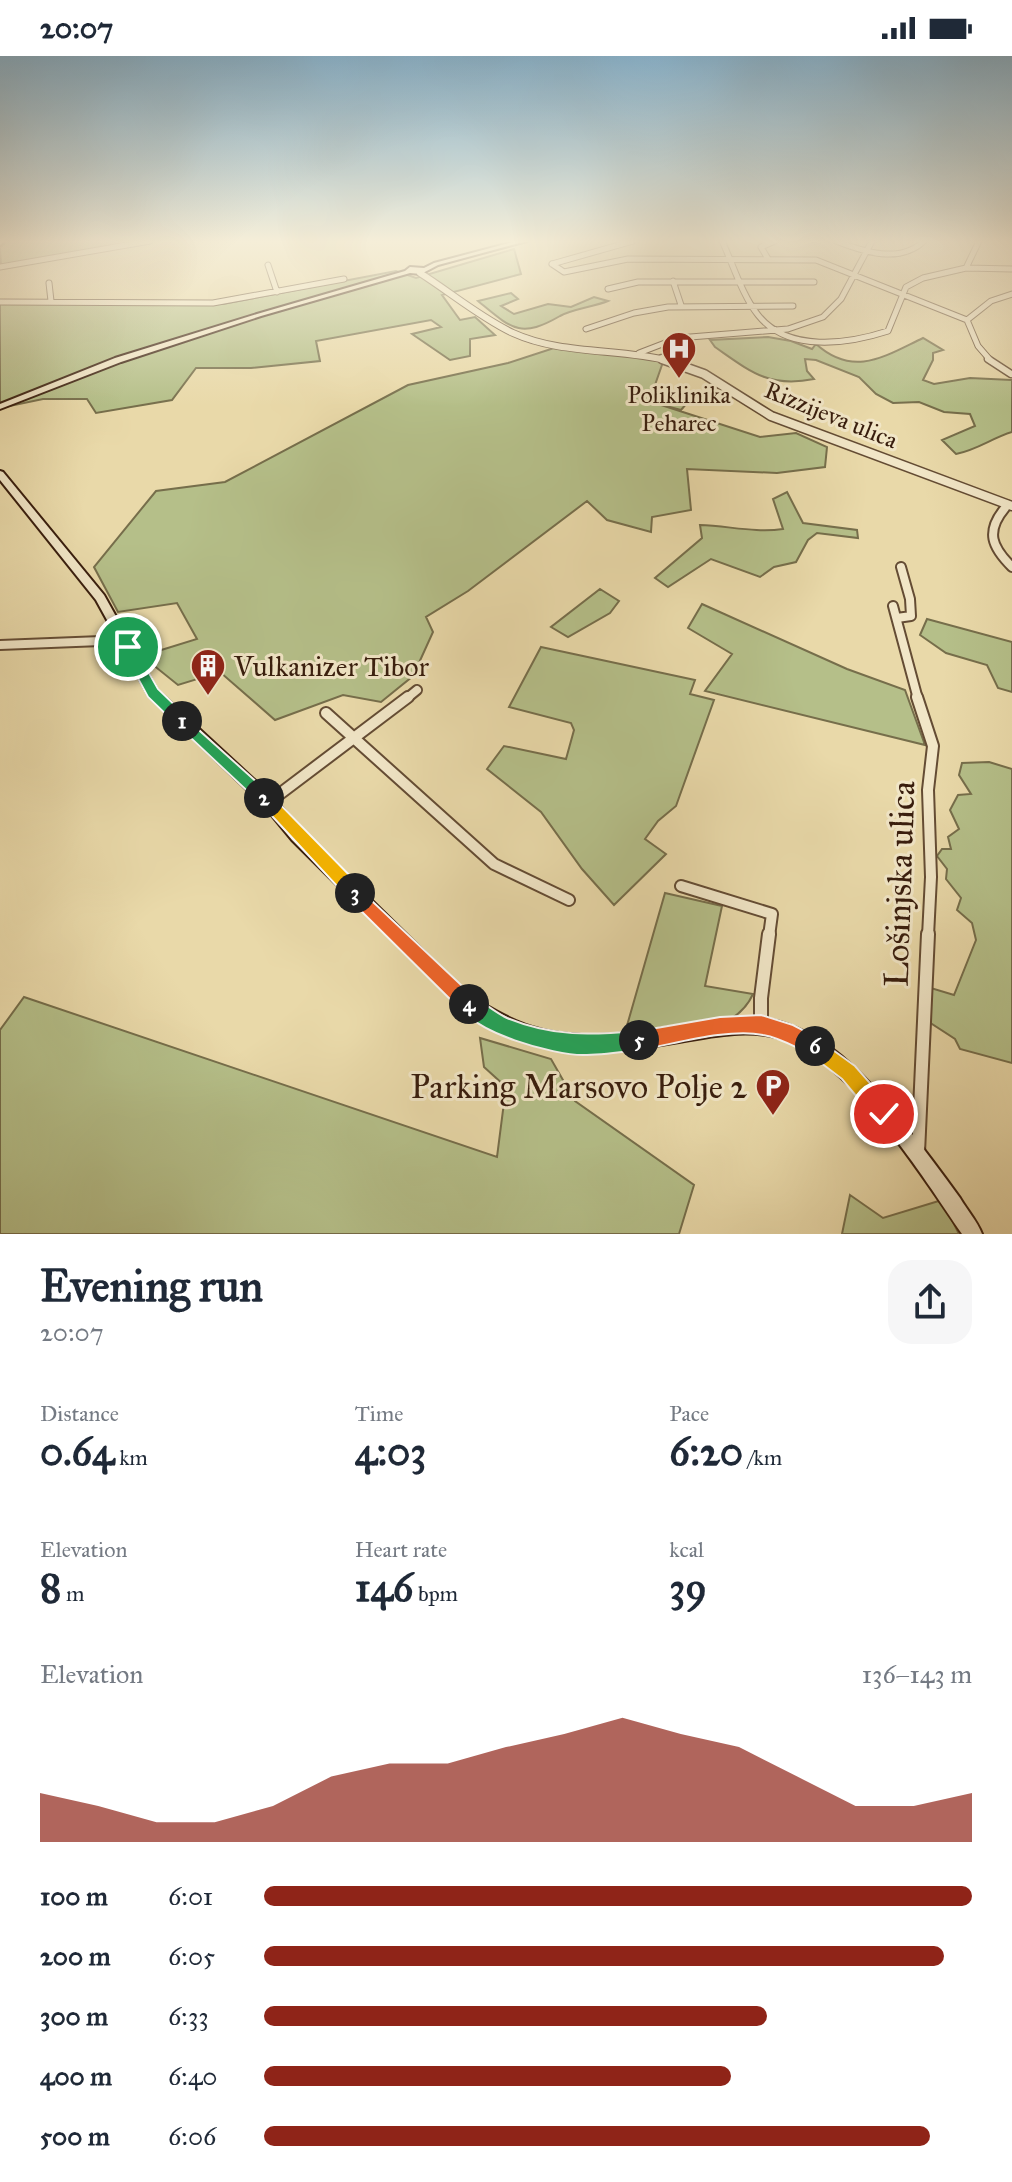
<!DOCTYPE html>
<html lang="en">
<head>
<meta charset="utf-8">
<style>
  body { margin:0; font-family:"IM FELL Great Primer",serif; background:#f6f6f7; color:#1f2937; height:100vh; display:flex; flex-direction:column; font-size:30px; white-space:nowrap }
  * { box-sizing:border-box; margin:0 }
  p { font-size:26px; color:#747a83 }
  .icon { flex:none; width:44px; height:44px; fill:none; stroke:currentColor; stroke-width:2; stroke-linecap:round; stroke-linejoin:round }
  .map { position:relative; height:1178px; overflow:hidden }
  .side { display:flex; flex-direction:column; background:#fff; flex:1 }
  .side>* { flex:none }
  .pin { position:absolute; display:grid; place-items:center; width:68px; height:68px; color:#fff; margin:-34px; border:4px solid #fff; border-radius:50%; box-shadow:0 2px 8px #0007 }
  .km { position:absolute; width:40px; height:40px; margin:-20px; border-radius:50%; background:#222; color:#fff; font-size:22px; line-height:40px; text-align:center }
  .round { display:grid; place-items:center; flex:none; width:84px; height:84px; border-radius:24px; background:#f6f6f7 }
  .head { display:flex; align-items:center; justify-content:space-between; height:136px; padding:0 40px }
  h1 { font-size:44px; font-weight:700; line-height:60px }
  .figures { display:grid; grid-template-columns:repeat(3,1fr); gap:12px; height:136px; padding:8px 40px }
  .figures div { display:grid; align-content:center }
  .figures b { font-size:40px; font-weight:700 }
  .figures small { font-size:22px; font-weight:400 }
  .figures p { font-size:22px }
  .chart { height:224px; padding:16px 40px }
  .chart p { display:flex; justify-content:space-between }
  .chart svg { width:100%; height:144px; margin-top:8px; fill:#8f2418; opacity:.7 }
  ul { padding:0 40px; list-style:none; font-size:26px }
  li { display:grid; grid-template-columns:128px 96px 1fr; align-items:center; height:60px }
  li i { height:20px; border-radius:10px; background:#8f2418 }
  .status { display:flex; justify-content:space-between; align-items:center; height:56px; padding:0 40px; background:#fff; direction:ltr }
  .status svg { height:22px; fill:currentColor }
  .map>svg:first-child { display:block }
</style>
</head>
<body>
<div class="status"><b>20:07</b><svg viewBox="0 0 49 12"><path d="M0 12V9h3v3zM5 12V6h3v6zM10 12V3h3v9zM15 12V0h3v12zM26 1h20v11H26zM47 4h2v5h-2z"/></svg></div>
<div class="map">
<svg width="1012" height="1178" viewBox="0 0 1012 1178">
  <rect width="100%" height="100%" fill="#e9d9a9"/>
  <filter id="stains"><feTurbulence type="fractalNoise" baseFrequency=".0025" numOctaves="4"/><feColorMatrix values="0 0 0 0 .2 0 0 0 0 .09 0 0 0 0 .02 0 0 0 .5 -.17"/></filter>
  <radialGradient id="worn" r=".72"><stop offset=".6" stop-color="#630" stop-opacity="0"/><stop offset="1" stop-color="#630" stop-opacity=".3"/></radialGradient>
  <path fill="#b5bf89" stroke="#766e4b" stroke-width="2" d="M7 185H144L1 210 0 192Z
    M514 193 521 218 442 239 460 264 475 261 495 279 470 283V300L450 304 412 278 441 271 431 264 316 285 320 305 251 312H196L172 344 96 357 87 343H43L0 352V247L223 248 396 215 416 222Z
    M511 237 518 243 501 250 514 258 548 248 571 251 594 241 608 245C593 251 573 253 560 260 520 283 512 273 478 245Z
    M768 281 791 285 812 293 816 288C854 322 885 300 923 282L943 294 933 297V304L923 324 934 328 970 322 1012 324V376C992 382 977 394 956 398L942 384 975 370 970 358 944 356 919 346 893 347 876 338 859 321 816 304 805 303 807 315 814 323C769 332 751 316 715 291L710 284Z
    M554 292 635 300 663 306 649 346 652 347 657 338 687 347 681 354 655 347 760 381 796 377 827 391 825 411 777 417 687 413 691 454 652 461 651 476 607 464 587 445 468 535 426 561 433 576 413 620 381 646 343 639 275 664 220 616 178 629 142 600 197 583 177 547 118 556 94 511 156 435 225 426 408 329 508 307Z
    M787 436 803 467 857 474 858 482 817 477 808 484 796 506 774 511 760 521 711 503 668 531 655 522 702 482 700 469C729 470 755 477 783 473L773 443Z
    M600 533 619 545 610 557 568 581 551 571Z
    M702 548 847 613 905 634 925 689 705 635 732 598 688 572Z
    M927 563 1012 586V636L998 632 987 609 946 597 920 579Z
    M541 591 695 624 690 638 714 644 676 750 658 765 645 783 666 798 614 849 582 813 541 756 487 713 504 690 566 703 574 674 571 667 509 651Z
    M989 706 1012 713V1007L960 993 955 983 929 966 931 932 954 939 976 884 972 867 957 854 961 842 946 823 947 813 937 800 942 793H951L948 781 959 773 950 754 958 739 971 738 959 719 962 707Z
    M665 837 722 850 705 930 753 938C733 983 664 980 622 987Z
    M24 941 497 1101 506 1031 484 1011 480 982 551 1003 575 1045 694 1129 679 1178H0V974Z
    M850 1139 883 1162 942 1144 959 1178H842Z"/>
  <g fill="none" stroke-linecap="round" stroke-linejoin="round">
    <defs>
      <path id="minor-far4" d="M722 185C733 208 742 239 758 259 788 297 848 288 888 275L906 231 923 222 966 212 979 185
        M836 185C864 196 900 208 924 185
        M768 203 761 191 775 185
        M552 208 564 216 628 203 816 204 967 264
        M552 208 633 185
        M268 209 277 236
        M0 211 150 185
        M966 212 1012 213
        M673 225 681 249
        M49 227 51 245
        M608 233 638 226H814
        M0 246 213 247 344 223
        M967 264 978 290 991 305
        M967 264 991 245 1012 238
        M586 273 634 257 668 251 793 250
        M639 297 678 282 788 273 823 261 841 243 872 185"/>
      <path id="minor-far3" d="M988 303 1011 318
        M1003 454 1008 448"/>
      <path id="minor-far2" d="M1005 452C985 476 992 491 1012 511
        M893 550 918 643
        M897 562 911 560 910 543 901 511
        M101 585 128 591
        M0 589 101 585 117 572
        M406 643 417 634"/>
      <path id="minor-far1" d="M917 641 933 690 928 734 931 821 928 880
        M326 657 494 808 569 844
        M269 746 408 641
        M681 830 772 858 769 880"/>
      <path id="minor" d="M761 969V942L769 878
        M918 1097 928 878"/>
      <path id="tertiary-far1" d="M420 217C450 236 481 262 513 277 561 299 619 292 670 305"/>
      <path id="tertiary" d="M662 303 704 318 771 360 1012 450"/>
      <path id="secondary" d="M0 185H5L0 189Z
        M517 185H527L438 209 421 218 410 217 261 260 121 306 0 353V348L115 302 257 258 405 215 410 211 424 212 434 207Z
        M0 415 3 416 104 539 157 634 274 742 302 776 468 939C484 948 499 958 516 965 569 988 629 978 684 969 716 963 748 957 780 966 832 981 873 1028 905 1069 924 1093 942 1117 960 1142 967 1154 977 1165 982 1178H962C922 1119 855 1013 788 985 753 971 714 980 679 986 587 1002 538 1001 458 949L292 784 264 750 149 640 96 544 0 424Z"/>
    </defs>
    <use href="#minor-far4" stroke="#644c34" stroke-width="7"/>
    <use href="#minor-far3" stroke="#644c34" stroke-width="9"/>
    <use href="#minor-far2" stroke="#644c34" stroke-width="12"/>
    <use href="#minor-far1" stroke="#644c34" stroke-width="14"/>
    <use href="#minor" stroke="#644c34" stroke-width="16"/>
    <use href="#tertiary-far1" stroke="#644c34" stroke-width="8"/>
    <use href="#tertiary" stroke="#644c34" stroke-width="11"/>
    <use href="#secondary" stroke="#381d0d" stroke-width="4"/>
    <use href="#minor-far4" stroke="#f1e6c7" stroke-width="5"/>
    <use href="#minor-far3" stroke="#f1e6c7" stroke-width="6"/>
    <use href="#minor-far2" stroke="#f1e6c7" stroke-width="8"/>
    <use href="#minor-far1" stroke="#f1e6c7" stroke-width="10"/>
    <use href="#minor" stroke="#f1e6c7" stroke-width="12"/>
    <use href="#tertiary-far1" stroke="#f1e6c7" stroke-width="6"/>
    <use href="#tertiary" stroke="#f1e6c7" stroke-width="8"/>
    <use href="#secondary" fill="#f1e6c7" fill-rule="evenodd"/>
  </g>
  <linearGradient id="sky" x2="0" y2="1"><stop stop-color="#89b6d2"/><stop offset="0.53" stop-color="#f5eed8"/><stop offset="1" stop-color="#f5eed8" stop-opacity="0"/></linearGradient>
  <rect width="1012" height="350" fill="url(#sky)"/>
  <path fill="#22a559" stroke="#fff" stroke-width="2" d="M128 586 132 587 158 633 187 661V669H177L148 641 121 591Z"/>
  <path fill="#22a559" stroke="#fff" stroke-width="2" d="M182 659 269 737V746H259L177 669 175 665Z"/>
  <path fill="#f5b400" stroke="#fff" stroke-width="2" d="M264 735 269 737 361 831 363 837 361 843H349L259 746V737Z"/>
  <path fill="#f0652b" stroke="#fff" stroke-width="2" d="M355 829 475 942 478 948 475 955 469 957 462 955 349 843 347 837 349 831Z"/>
  <path fill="#22a559" stroke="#fff" stroke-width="2" d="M469 939C483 945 494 956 507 962 553 981 591 979 639 975L646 978 649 984 646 991 639 994C621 996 602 999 583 999 554 999 471 977 460 948L462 942Z"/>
  <path fill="#f0652b" stroke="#fff" stroke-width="2" d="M761 959 793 969 822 984 825 990 822 997 815 1000C798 993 782 982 763 979 728 972 675 988 639 994L632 991 630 984 632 978 639 975 720 961Z"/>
  <path fill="#f5b400" stroke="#fff" stroke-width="2" d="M815 981 855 1010 891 1051 894 1058 891 1065 884 1068 877 1065 842 1023 808 997 806 990 808 984Z"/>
  <defs>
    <symbol id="hospital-pin" viewBox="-11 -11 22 30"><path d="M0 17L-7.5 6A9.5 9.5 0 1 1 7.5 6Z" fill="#8f2418" stroke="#f1e6c7"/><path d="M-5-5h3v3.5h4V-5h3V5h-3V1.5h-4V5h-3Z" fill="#fff"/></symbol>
    <symbol id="building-pin" viewBox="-11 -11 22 30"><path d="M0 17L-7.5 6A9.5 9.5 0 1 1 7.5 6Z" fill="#8f2418" stroke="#f1e6c7"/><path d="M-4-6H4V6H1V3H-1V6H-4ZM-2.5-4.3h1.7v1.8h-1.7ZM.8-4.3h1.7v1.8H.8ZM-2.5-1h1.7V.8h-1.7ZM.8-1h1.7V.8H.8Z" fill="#fff"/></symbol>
    <symbol id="parking-pin" viewBox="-11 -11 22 30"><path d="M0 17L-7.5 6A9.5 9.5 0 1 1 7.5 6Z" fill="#8f2418" stroke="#f1e6c7"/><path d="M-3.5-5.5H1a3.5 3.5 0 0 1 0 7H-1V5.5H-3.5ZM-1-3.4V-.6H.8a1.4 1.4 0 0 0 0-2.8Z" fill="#fff"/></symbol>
  </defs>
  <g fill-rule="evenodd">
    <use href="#hospital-pin" x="659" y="273" width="40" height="54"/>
    <use href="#building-pin" x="188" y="590" width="40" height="54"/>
    <use href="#parking-pin" x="753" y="1010" width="40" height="54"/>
  </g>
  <g text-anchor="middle" stroke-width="6" stroke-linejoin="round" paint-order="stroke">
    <g font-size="24" fill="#381d0d" stroke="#f1e6c7">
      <text x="679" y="347">Poliklinika<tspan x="679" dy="28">Peharec</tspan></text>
    </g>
    <g font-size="24" fill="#381d0d" stroke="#f1e6c7">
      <text transform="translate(831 359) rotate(22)" y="8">Rizzijeva ulica</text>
    </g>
    <g font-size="28" fill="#381d0d" stroke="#f1e6c7" text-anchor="start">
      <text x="234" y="620">Vulkanizer Tibor</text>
    </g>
    <g font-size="34" fill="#381d0d" stroke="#f1e6c7">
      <text transform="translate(899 828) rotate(-88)" y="12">Lošinjska ulica</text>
    </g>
    <g font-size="34" fill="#381d0d" stroke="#f1e6c7" text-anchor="end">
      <text x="747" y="1042">Parking Marsovo Polje 2</text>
    </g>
  </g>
  <rect width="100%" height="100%" filter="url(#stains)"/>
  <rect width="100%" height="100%" fill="url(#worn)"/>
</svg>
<div class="pin" style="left:128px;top:591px;background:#1e9e55"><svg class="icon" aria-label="arrive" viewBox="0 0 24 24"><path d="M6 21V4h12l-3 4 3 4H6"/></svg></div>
<div class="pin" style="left:884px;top:1058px;background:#d93025"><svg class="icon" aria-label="check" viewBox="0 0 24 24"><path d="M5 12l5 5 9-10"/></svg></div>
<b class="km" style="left:182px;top:665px">1</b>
<b class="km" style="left:264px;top:742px">2</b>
<b class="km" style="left:355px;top:837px">3</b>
<b class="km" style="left:469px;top:948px">4</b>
<b class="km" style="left:639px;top:984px">5</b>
<b class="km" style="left:815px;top:990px">6</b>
</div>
<section class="side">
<div class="head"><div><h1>Evening run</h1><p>20:07</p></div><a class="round"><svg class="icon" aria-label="share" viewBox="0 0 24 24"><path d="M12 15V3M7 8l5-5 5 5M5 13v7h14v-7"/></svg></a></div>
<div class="figures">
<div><p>Distance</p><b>0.64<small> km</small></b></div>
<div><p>Time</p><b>4:03</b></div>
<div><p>Pace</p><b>6:20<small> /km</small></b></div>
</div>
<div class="figures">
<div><p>Elevation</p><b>8<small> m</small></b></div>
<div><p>Heart rate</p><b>146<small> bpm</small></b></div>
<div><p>kcal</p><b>39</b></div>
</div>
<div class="chart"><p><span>Elevation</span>136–143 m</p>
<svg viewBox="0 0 160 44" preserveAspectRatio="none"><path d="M0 44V29L10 33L20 38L30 38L40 33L50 24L60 20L70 20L80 15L90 11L100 6L110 11L120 15L130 24L140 33L150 33L160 29V44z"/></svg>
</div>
<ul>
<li><b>100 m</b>6:01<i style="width:100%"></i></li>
<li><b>200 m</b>6:05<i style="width:96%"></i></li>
<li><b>300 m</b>6:33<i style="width:71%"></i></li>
<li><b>400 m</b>6:40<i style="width:66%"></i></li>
<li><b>500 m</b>6:06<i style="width:94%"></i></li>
</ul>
</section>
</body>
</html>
